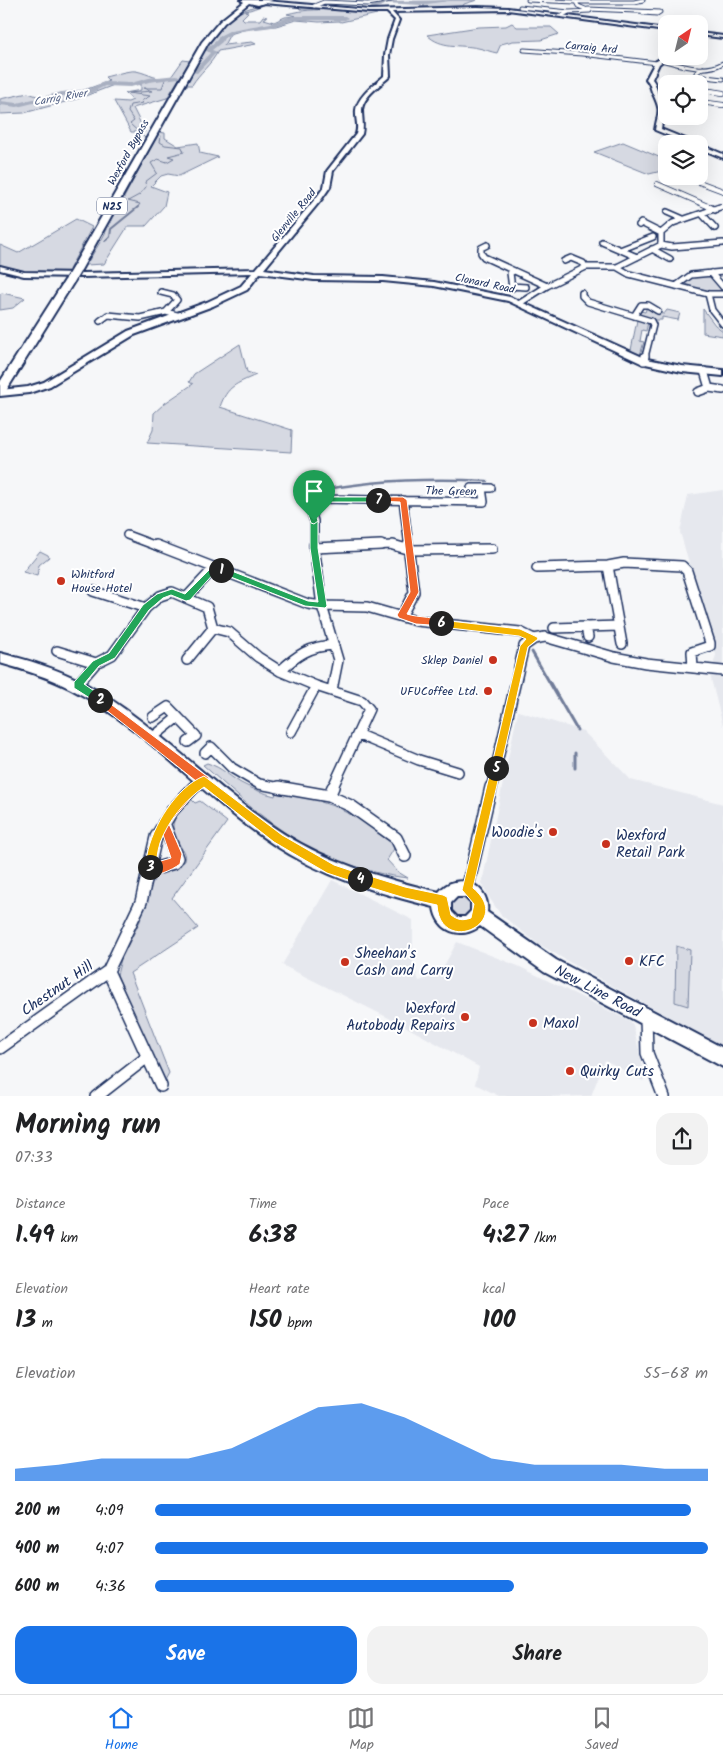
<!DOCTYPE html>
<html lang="en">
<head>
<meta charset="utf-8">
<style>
  body { margin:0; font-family:Kalam,sans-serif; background:#f2f2f2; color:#202124; height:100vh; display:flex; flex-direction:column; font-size:19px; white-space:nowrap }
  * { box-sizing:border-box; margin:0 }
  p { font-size:16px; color:#757577 }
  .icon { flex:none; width:28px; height:28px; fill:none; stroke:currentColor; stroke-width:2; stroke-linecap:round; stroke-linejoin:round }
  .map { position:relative; height:1096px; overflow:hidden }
  .panel { display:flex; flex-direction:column; background:#fff; flex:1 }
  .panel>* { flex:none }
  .needle { width:32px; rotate:35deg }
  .tools { position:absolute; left:658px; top:15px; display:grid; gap:10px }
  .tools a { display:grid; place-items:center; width:50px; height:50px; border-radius:10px; background:#fff; box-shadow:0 5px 20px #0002; font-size:25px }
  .pin { position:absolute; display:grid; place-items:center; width:42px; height:42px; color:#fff; margin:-51px -21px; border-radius:50% 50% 50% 0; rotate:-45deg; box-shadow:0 0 5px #0007 }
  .pin .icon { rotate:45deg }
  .km { position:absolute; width:25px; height:25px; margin:-12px; border-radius:50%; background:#222; color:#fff; font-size:14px; line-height:25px; text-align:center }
  .round { display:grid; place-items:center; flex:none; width:52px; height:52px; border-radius:15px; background:#f2f2f2 }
  .head { display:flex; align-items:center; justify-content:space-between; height:85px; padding:0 15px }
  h1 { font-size:28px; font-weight:800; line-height:38px }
  .figures { display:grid; grid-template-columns:repeat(3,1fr); gap:8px; height:85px; padding:5px 15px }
  .figures div { display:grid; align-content:center }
  .figures b { font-size:25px; font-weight:800 }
  .figures small { font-size:14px; font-weight:400 }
  .figures p { font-size:14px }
  .chart { height:140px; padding:10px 15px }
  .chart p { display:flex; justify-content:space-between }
  .chart svg { width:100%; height:90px; margin-top:5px; fill:#1a73e8; opacity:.7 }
  .primary-button { display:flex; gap:10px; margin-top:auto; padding:10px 15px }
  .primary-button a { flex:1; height:58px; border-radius:15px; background:#1a73e8; color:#fff; font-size:20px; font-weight:800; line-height:58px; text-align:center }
  .primary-button a+a { background:#f2f2f2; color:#202124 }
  ul { padding:0 15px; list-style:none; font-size:16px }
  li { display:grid; grid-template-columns:80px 60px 1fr; align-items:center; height:38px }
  li i { height:12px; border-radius:6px; background:#1a73e8 }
  .tabs { display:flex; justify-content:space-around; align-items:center; height:70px; border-top:1px solid #e0e0e0; background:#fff; font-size:14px; color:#757577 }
  .tabs a { display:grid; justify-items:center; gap:2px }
  .tabs .active { color:#1a73e8 }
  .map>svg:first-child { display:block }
</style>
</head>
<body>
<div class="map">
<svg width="723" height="1097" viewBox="0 0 723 1097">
  <rect width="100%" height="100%" fill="#f6f7f9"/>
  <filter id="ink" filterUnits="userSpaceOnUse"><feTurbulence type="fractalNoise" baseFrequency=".02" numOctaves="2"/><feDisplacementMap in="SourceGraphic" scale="10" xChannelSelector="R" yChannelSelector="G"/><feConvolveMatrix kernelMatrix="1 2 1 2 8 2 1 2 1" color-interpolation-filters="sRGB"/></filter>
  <g filter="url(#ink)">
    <path fill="#e6e8ee" d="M723 490V726L710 675 716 655 680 532 688 495Z
      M518 711 583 731 631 780 723 804V1047L569 962 537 943 501 915 488 896 482 883Z
      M332 880 413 920V965L419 981 439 975 457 942 518 966 630 1021 633 1025 645 1076 643 1081 605 1060 591 1096 536 1097 532 1095 531 1096H499L475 1084 479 1067 403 1025 282 965Z"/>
    <path fill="#d6d9e2" stroke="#7884a0" d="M451 0H477L464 4 463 6 407 8 424 7V4L420 3Z
      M272 3 320 9H300C299 4 272 3 264 5 257 7 252 10 245 11L248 12 242 18 244 20H260L263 16 267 17 264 19 274 22 285 17 296 16 287 14C315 6 348 11 377 14L341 22 339 21 319 22 296 20 276 26 250 28 230 34 224 45 252 42 256 44 218 51C211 65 200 72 192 85H185C210 44 218 9 272 3Z
      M512 23 517 27H551L559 34 541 40 513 41 501 44 497 53C491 52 484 49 478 48 459 44 442 49 427 35L479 27 506 26Z
      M183 60 190 61 167 98 133 108 145 132H131L114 101 128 102 133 100 125 93 141 90V84L114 85 80 98 24 113 0 114V99L28 93 43 98 61 93 79 92 109 81 105 77C114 75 128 70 136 71 151 74 155 81 171 77Z
      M159 132 165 133V138L178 146 198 143 200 153 218 157 179 176 168 174 161 176 151 186 167 192 164 206 146 226H128L104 264 86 265 102 239Z
      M623 142 666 160V170L649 174 594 152Z
      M76 219 92 227 67 273 23 272 0 266V245L18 253Z
      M694 275H710L723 289V293L682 286 681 283Z
      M2 293 25 298 13 308 0 310V294Z
      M647 307 654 313 664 314 667 310 680 313 678 320 662 317V320H651L639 315 640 311 645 312Z
      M703 309 715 325 723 331V336L703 333Z
      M637 320 648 322 646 331 642 330 640 341 644 342 640 355H635L609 343 631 350Z
      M240 344 247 372 256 375C236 384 227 386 220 407L292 430 291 452 147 443 153 430 154 413 165 403 193 384 189 382 194 374Z
      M40 551 48 555 49 557 39 565 37 576 23 572Z
      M207 763C223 768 227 775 241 783 252 789 263 793 275 796L276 793 321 799V802L336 807 338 805 344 808 343 811 358 818 360 816 362 817 361 820 374 829 377 827 379 829 376 832 390 842 392 840 395 847 387 860 398 872 408 878C366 874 314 854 280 829 252 810 228 787 203 765Z
      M191 799 195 803 200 801 227 822 172 898 198 928 130 973 169 1073 164 1082 117 975 121 959 140 921 151 882H153L156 876C213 860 166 846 174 821 176 813 185 806 191 799Z
      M464 895 473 905 471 915 460 920 450 913V898Z
      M676 946 690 950 688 1006 675 1002Z"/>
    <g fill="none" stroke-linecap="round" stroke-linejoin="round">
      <path stroke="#707c99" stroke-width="1" d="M145 138 130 124 134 121 128 112 130 105 143 103 141 101 150 96 128 93 152 91 144 88H162L165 80
        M137 208 140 204 128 201 139 195 146 187 145 182 157 173 151 163 158 159 167 162 174 158 168 156 184 152 182 147 165 145 160 142 161 136"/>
      <path stroke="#707c99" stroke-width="2" d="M105 241 110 237 111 229 138 207"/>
      <path stroke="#707c99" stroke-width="2.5" d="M307 493C366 480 427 478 487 481"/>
      <path stroke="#707c99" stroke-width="3" d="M532 652 577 730
        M575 753V768"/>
      <path fill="#a9b0c1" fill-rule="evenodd" d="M455 0 420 5 385 3 388 1Z
        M383 2 385 5 373 9 370 7Z
        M292 16H345L348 18 345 20H293L272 27 234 32 224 38 222 42 212 50 217 52 197 73 192 72 210 53 205 50 217 40 219 36 231 30 271 23Z
        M177 75 180 77 179 78 149 82 131 87 105 86 91 93 62 96 17 107 0 105V101L17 103 62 92 89 89 104 82 131 83 149 78Z"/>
      <defs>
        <path id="street-far5" d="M528 0 576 2
          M314 6 324 2 368 4 391 0
          M520 7 569 12
          M588 9 660 12 657 14 643 13
          M563 15 569 12 590 11 578 6 576 2H634L643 0
          M524 50 582 54 657 63
          M661 60C681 65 704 74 723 63
          M703 68 696 73V76L723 79
          M706 90 717 92"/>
        <path id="street-far4" d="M710 91 723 93
          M708 103 723 105
          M683 176 723 191
          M657 184 712 208
          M716 208 723 206"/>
        <path id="street-far3" d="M709 207 715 210
          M667 212 683 219
          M702 214 715 228
          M639 225 641 223 661 233
          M602 242 637 257
          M487 245 481 248V253L484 257 547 286 520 303
          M661 245V233L673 223 720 207
          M652 249 670 259
          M620 250 653 237
          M564 261 571 258 583 263 586 267
          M617 267 629 274 708 294
          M711 273 723 287
          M511 286 526 287
          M547 286 586 267H617L661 245 672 247 723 243
          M676 286 691 275 723 272
          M512 288 510 273 514 271
          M161 292 173 295 177 300 166 312
          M582 293V296L588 302 651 321 653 325 645 357
          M723 294H708L712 310 723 324
          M634 316 641 305H648L658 311
          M100 321 108 315 140 318 166 312 177 315"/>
        <path id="street-far2" d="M644 361 645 356
          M704 371 709 388
          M698 392 709 388 723 390
          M471 488H491
          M403 500 409 547
          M127 535 159 547
          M314 547V521L310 508 314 502 321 499 484 502 482 488
          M349 547 392 545 398 547"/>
        <path id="street-far1" d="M156 545 308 604 322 606 338 660 332 690
          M314 545 322 606 367 607 416 621 520 632 534 639
          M393 545 410 550 492 549
          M314 548 381 545
          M608 566 622 644
          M537 568 608 566 624 563 682 566 687 571 710 643V646L692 652 693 668
          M93 591 146 608
          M186 598 215 567
          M402 615 414 592 408 545
          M586 627 588 637
          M554 628 619 626
          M57 651 96 663
          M187 660 213 628
          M280 671C297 655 310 646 334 645
          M77 685 96 663 112 655 146 608 160 596 172 592 207 607 213 628 229 632 258 657 280 671 316 686 362 701 369 709 332 789
          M153 717 168 707 196 736 188 742
          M291 732 316 686
          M359 735 419 760 458 772
          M152 738 178 717
          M205 753 211 747 232 768 259 784 285 789
          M193 789 205 781
          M491 789 524 646 534 639 545 637 614 657 646 663 723 671"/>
        <path id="street" d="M278 787 329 796 351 806 396 838 405 856
          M329 796 333 787
          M149 870 174 863 177 858 164 823
          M467 890 491 787
          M108 971 161 1086
          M646 1017 647 1053 664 1097
          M0 1048 108 971 141 902 156 837 172 811 194 787
          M96 1097 146 1058"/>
        <path id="secondary" d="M266 1 369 10 477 7 508 8 666 29V31L508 10 392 12 399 20 392 39 389 55 390 76C381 85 363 96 362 110 362 119 364 125 362 134L333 171 330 187 321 200 264 269 314 276 383 277 434 282 510 297 647 359 682 366 723 370V376L682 372 641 363 508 301 434 286 383 281 314 280 260 273 247 290 213 306 134 335 50 386 29 393 0 396V390L28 387 44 382 128 331 207 302 241 286 252 273 82 277 24 276 0 270V266L24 272 82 273 256 269 316 198 324 187 327 171 356 134C359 125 355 118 356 110 358 96 375 84 384 76L385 55 388 39 395 20 387 12H369L264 3Z
          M699 33 723 36V38L699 35Z
          M666 55 669 56 659 64 652 79C656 84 656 88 658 94 667 113 664 109 661 129L698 144H689L655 130C658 111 662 113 653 94 650 88 651 84 646 79L655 62Z
          M699 144 723 154V158L699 148Z
          M0 653C28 660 56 668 82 682 157 723 213 789 284 834 332 864 385 879 439 892 456 870 491 884 487 912L556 960 723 1048V1067L544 972 480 926C461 941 437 931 434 907 378 893 321 876 273 844 202 797 147 728 71 689 48 677 25 670 0 663ZM457 897H465L471 903V911L465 917H457L451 911V903Z"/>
        <path id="highway" d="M241 0H273L258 5 249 3 224 23 208 43 81 270 76 273 73 272 71 270 202 42 220 21 244 2Z
          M70 277 75 280 6 391 0 394V382L65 280Z"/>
      </defs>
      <use href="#street-far5" stroke="#1b2f5e" stroke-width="5"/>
      <use href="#street-far4" stroke="#1b2f5e" stroke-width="6"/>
      <use href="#street-far3" stroke="#1b2f5e" stroke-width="8"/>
      <use href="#street-far2" stroke="#1b2f5e" stroke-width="10"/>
      <use href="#street-far1" stroke="#1b2f5e" stroke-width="12"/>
      <use href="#street" stroke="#1b2f5e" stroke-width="14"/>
      <use href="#secondary" stroke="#1b2f5e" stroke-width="4"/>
      <use href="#highway" stroke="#1b2f5e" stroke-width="4"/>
      <use href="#street-far5" stroke="#fff" stroke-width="3"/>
      <use href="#street-far4" stroke="#fff" stroke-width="4.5"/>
      <use href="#street-far3" stroke="#fff" stroke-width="5"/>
      <use href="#street-far2" stroke="#fff" stroke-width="7"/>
      <use href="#street-far1" stroke="#fff" stroke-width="9"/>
      <use href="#street" stroke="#fff" stroke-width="11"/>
      <use href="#secondary" fill="#fff" fill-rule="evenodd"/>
      <use href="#highway" fill="#fff" fill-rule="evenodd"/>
      <defs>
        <path id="highway-bridge" d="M70 280 76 270"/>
      </defs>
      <use href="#highway-bridge" stroke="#1b2f5e" stroke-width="12" stroke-linecap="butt"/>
      <use href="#highway-bridge" stroke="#fff" stroke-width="9"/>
    </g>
  </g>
  <path fill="#22a559" stroke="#fff" d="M314 518 318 521V548L327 606 325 608 305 606 218 572 217 570 221 567 224 568 308 601 318 602 310 548V521Z"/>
  <path fill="#22a559" stroke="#fff" d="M215 564 224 568V572L216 571 190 600 186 601 171 595 163 598 149 610 115 658 99 666 84 684 103 697V702H96L74 688V682L93 661 109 653 143 605 157 594 172 589 185 594Z"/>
  <path fill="#f0652b" stroke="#fff" d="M100 696 208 777 210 781 208 784 195 793 169 824 182 854 180 864C172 870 155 878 145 874L144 870 146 863 150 861 154 863 171 858 159 823C166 806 181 791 196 781L96 702V697Z"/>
  <path fill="#f5b400" stroke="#fff" d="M204 776 282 835 334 865 364 875 365 879 364 883 360 884 327 873 274 842 204 787C185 800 168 821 160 843 157 852 157 862 154 870L150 872 146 870C144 865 145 861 147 855 152 827 176 787 204 776Z"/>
  <path fill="#f5b400" stroke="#fff" d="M496 763 501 768 473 888C515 923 440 957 437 905L405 898 356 883 354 879 356 875 360 873 405 887 443 895 447 897 451 915C458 920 462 921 471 918L474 904 462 890 491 768Z"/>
  <path fill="#f5b400" stroke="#fff" d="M441 620 520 629 537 637 538 639 528 647 500 771H492L491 768 520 646 526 639 519 636 441 627 437 623Z"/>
  <path fill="#f0652b" stroke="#fff" d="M378 497H403L407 500 419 592 407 614C418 618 438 616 446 623L444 626 416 624 399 618 397 615 410 592 400 502 375 501V498Z"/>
  <path fill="#22a559" stroke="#fff" d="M321 497H378L382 500 378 502H322L314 508 318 521 314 524 311 523 306 508 311 500Z"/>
  <g fill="#c8321e" stroke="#fff" stroke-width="2">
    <circle cx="61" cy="581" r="5"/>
    <circle cx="493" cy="660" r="5"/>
    <circle cx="488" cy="691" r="5"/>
    <circle cx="553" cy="832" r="5"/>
    <circle cx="606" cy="844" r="5"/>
    <circle cx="629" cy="961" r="5"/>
    <circle cx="345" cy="962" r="5"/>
    <circle cx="465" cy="1017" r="5"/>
    <circle cx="533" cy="1023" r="5"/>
    <circle cx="570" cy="1071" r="5"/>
  </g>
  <g text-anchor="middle" stroke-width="4" stroke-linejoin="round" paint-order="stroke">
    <g font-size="11" fill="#1b2f5e" stroke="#fff">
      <text transform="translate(591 47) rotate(5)" y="4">Carraig Ard</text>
      <text transform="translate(128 152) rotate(-61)" y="4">Wexford Bypass</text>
      <text transform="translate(293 215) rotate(-51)" y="4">Glenville Road</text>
      <text transform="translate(485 283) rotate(12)" y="4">Clonard Road</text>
    </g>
    <g font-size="11" font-style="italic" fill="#4d5c81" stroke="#fff">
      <text transform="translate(60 97) rotate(-10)" y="4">Carrig River</text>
    </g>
    <rect fill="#fff" stroke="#5f6d8e" stroke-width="1" x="97" y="197.5" width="30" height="17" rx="4"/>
    <g font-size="11" font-weight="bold" fill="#1b2f5e">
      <text x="112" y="210">N25</text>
    </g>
    <g font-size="12" fill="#1b2f5e" stroke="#fff">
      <text transform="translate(451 491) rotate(1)" y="4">The Green</text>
    </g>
    <g font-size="12" fill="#1b2f5e" stroke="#fff" text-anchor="end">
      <text x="71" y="578" text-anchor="start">Whitford<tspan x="71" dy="14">House Hotel</tspan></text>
      <text x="483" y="664">Sklep Daniel</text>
      <text x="478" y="695">UFUCoffee Ltd.</text>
    </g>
    <g font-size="15" fill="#1b2f5e" stroke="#fff" text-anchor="start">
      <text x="543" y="837" text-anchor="end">Woodie's</text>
      <text x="616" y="840">Wexford<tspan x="616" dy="17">Retail Park</tspan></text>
      <text x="355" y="958">Sheehan's<tspan x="355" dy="17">Cash and Carry</tspan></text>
      <text x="639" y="966">KFC</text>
      <text x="455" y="1013" text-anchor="end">Wexford<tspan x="455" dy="17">Autobody Repairs</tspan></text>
      <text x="543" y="1028">Maxol</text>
      <text x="580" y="1076">Quirky Cuts</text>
    </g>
    <g font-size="15" fill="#1b2f5e" stroke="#fff">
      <text transform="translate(57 988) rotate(-35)" y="5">Chestnut Hill</text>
      <text transform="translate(598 991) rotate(28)" y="5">New Line Road</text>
    </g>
  </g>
</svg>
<div class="tools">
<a><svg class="needle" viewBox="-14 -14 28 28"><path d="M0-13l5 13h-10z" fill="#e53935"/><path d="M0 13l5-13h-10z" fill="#757577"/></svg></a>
<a><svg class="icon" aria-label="locate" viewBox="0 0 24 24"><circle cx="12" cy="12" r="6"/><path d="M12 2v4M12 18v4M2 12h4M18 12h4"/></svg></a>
<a><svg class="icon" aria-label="layers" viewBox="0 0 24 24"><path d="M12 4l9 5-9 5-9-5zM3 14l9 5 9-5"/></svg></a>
</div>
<div class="pin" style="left:314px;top:521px;background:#1e9e55"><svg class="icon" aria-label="arrive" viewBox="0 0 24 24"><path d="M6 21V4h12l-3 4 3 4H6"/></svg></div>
<b class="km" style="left:221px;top:570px">1</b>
<b class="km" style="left:100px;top:700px">2</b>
<b class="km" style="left:150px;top:867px">3</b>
<b class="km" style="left:360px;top:879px">4</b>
<b class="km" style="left:496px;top:768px">5</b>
<b class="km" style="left:441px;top:623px">6</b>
<b class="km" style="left:378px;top:500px">7</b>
</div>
<section class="panel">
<div class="head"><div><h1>Morning run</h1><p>07:33</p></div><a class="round"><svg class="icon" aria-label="share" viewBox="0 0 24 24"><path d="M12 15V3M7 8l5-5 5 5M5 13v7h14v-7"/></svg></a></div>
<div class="figures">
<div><p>Distance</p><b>1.49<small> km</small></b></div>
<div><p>Time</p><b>6:38</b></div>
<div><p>Pace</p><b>4:27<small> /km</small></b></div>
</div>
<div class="figures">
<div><p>Elevation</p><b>13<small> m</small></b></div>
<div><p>Heart rate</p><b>150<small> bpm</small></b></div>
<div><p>kcal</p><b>100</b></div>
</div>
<div class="chart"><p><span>Elevation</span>55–68 m</p>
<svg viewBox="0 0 160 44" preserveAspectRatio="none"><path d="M0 44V38L10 36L20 33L30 33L40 33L50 28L60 18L70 8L80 6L90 13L100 23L110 33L120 36L130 36L140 36L150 38L160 38V44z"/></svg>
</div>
<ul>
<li><b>200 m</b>4:09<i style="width:97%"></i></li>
<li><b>400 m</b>4:07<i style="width:100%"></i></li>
<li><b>600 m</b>4:36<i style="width:65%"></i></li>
</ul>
<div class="primary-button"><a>Save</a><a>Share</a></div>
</section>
<nav class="tabs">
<a class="active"><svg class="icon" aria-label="home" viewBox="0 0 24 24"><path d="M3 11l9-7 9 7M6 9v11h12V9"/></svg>Home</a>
<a><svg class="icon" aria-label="map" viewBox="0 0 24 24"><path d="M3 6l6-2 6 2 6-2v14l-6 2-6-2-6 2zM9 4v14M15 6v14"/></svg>Map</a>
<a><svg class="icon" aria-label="saved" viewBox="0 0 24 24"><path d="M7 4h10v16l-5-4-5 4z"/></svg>Saved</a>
</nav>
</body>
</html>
